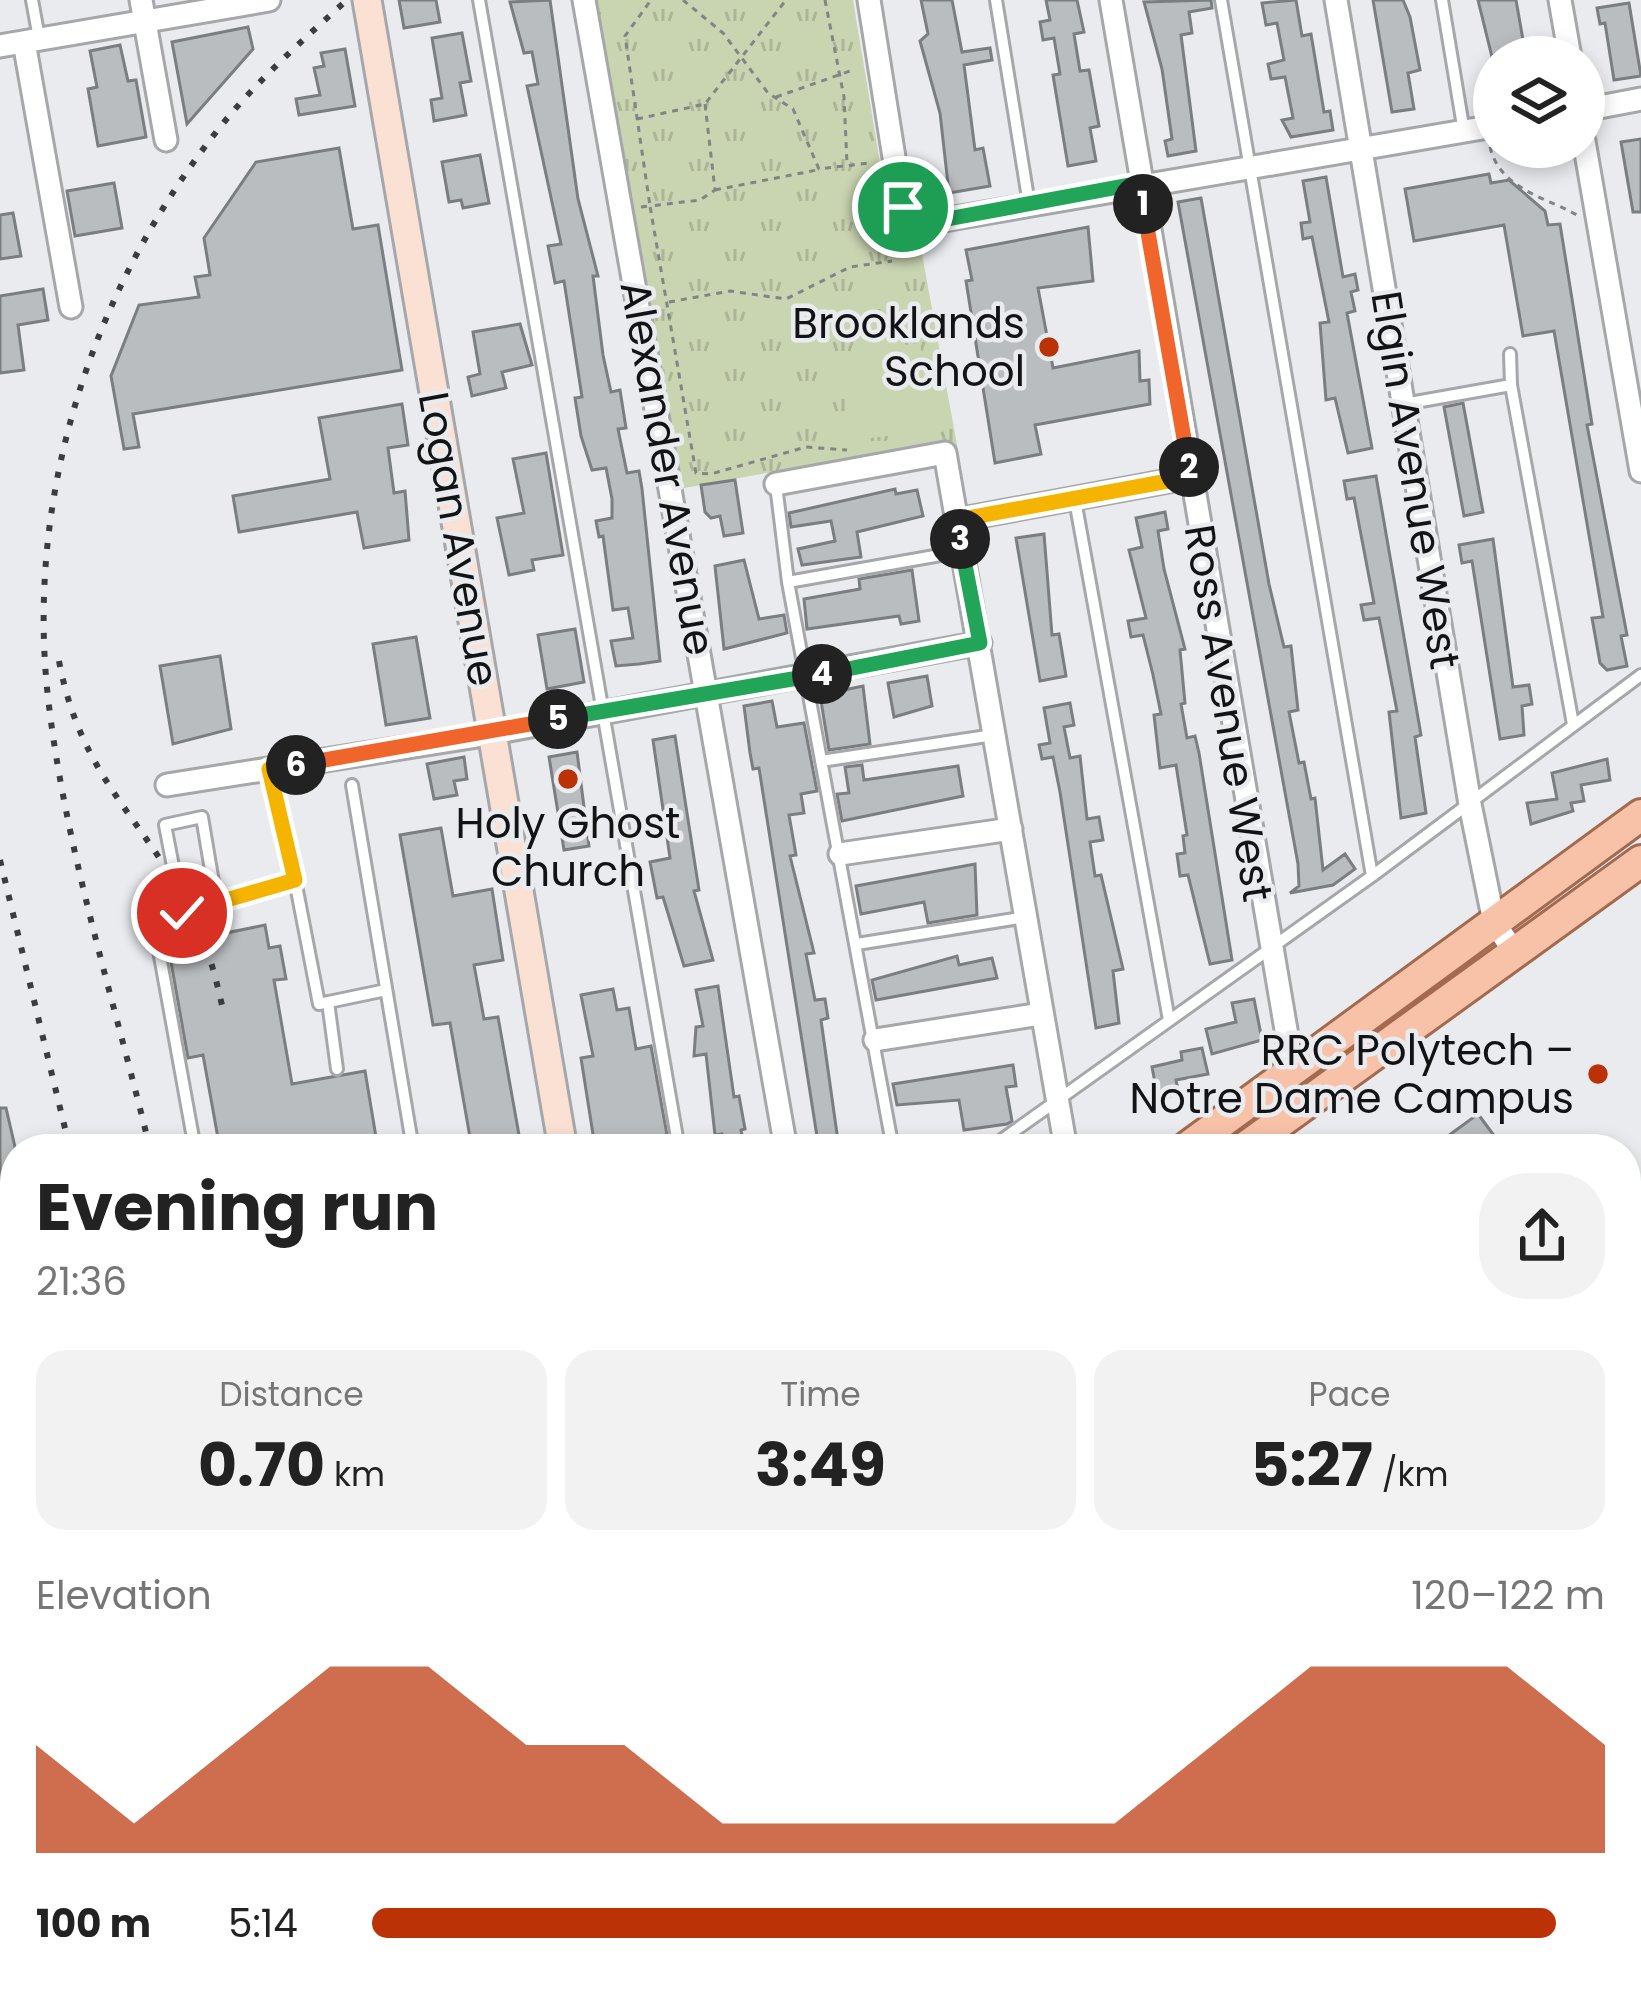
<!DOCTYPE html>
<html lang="en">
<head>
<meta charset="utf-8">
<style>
  body { margin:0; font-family:Poppins,sans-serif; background:#f2f2f2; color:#222; height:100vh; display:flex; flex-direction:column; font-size:45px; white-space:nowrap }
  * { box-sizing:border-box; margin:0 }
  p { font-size:39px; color:#767676 }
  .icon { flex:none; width:66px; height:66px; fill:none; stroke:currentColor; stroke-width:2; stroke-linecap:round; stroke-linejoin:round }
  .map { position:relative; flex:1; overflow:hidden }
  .drawer { position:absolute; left:0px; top:1134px; width:1641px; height:861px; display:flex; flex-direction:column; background:#fff; border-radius:48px 48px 0 0; box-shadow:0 6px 18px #0003 }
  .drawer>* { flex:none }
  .fabs { position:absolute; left:1473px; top:36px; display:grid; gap:24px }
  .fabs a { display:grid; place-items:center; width:132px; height:132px; border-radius:50%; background:#fff; box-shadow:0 6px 18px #0003; font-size:60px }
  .pin { position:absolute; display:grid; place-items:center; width:102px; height:102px; color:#fff; margin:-51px; border:6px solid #fff; border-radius:50%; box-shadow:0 3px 12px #0007 }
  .km { position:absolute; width:60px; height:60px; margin:-30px; border-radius:50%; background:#222; color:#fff; font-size:33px; line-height:60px; text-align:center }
  .round { display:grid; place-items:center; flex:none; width:126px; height:126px; border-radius:48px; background:#f2f2f2 }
  .summary { display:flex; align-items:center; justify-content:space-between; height:204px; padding:0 36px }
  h1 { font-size:66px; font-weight:700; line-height:90px }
  .figures { display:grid; grid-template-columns:repeat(3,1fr); gap:18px; height:204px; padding:12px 36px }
  .figures div { display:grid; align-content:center; border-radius:30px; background:#f2f2f2; text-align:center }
  .figures b { font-size:60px; font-weight:700 }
  .figures small { font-size:33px; font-weight:400 }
  .figures p { font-size:33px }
  .chart { height:336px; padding:24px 36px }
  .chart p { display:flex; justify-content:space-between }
  .chart svg { width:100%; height:216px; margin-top:12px; fill:#bb3206; opacity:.7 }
  ul { padding:0 36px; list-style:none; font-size:39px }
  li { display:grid; grid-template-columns:192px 144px 1fr; align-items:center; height:90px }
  li i { height:30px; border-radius:15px; background:#bb3206 }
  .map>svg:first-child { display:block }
</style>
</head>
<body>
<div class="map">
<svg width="1641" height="1994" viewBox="0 0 1641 1994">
  <defs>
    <pattern id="park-tufts" width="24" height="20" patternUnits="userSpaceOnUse" patternTransform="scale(3)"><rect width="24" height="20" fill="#c9d4b1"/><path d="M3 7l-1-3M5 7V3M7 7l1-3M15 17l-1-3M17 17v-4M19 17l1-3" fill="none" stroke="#acb597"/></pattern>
  </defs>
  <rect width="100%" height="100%" fill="#e9ebef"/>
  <path fill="url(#park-tufts)" d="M595 0H853L887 205 919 238 959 456 925 444 679 489Z
    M0 1635 15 1689V1902L0 1914Z"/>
  <path fill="#c9d4b1" d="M920 343 933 421 927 431 847 441C840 380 857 348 920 343Z"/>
  <path fill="#babdc0" stroke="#7b7e81" stroke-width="3" d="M399 0H436L440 22 404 28Z
    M550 0 578 199 598 276H593L603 355 611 392 620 390 626 428 618 429 627 473 639 471 642 489 660 661 639 664 616 666 611 641 633 638 628 608 613 610 603 536 599 537 596 521 612 518V499L606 468 592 470 581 436 575 398 582 397 564 281 555 283 548 246 561 244 527 86 538 84 532 52 524 53 510 2Z
    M921 0H952L962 52 990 48 992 60 964 65 975 150 983 148 990 186 949 193 940 113 920 41 928 34Z
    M1046 0H1077L1084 32 1074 34 1080 71 1089 70 1099 126 1090 128 1096 161 1068 166 1053 75 1060 74 1054 38 1043 40 1040 22 1050 20Z
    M1211 0 1212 8 1189 12 1192 33 1181 35 1196 151 1168 156 1165 141 1172 139 1162 69 1144 2Z
    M1296 0 1302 36 1311 34 1324 112 1330 111 1333 130 1291 137 1282 120 1293 118 1285 77 1271 79 1268 64 1284 60 1277 23 1266 25 1262 3Z
    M1373 0H1403L1410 17 1420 70 1408 73 1414 109 1392 112Z
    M1478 0H1516L1526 57H1492Z
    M1629 3 1641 76 1614 80 1605 23 1600 24 1597 8Z
    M248 27 253 49 187 124 172 42Z
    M462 33 471 81 460 83 466 115 434 121 431 100 442 98 432 38Z
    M120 45 128 81 136 80 146 137 98 146 88 89 97 87 90 51Z
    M345 49 355 106 299 115 296 99 320 95 314 68 324 66 321 53Z
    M1641 139V212H1633L1621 142Z
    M339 148 353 229 378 225 402 370 133 414 139 447 124 449 111 376 139 305 199 297 195 277 210 275 204 238 256 162Z
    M480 155 489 203 463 208 461 200 449 202 442 162Z
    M1489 174 1491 183 1509 180 1545 211 1548 225 1560 224 1592 424 1587 425 1627 635 1621 636 1627 666 1607 670 1600 663 1592 618 1603 617 1554 331 1523 336 1504 225 1414 241 1405 189Z
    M1326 177 1343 277 1355 274 1358 290 1351 292 1355 311 1347 313 1372 448 1348 453 1335 398 1326 400 1320 323 1329 322 1312 237 1303 239 1301 223 1310 222 1303 181Z
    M114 183 122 228 75 236 67 191Z
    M1201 198 1269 584 1284 647 1291 646 1298 710 1289 712 1299 763 1304 762 1311 799 1315 798 1323 870 1345 854 1355 869 1333 885 1290 893 1299 886 1298 864 1178 202Z
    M13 213 21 256 0 259V215Z
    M1088 227 1093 281 1038 288 1053 368 1139 351 1140 381 1149 380 1150 404 1035 425 1041 454 995 463 966 281 972 280 966 250Z
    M43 289 48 320 18 325 24 370 0 373V296Z
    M520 324 532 365 502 372 506 388 472 396 468 377 480 374 473 332Z
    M1463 403 1483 512 1464 516 1444 407Z
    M402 404 408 445 388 448 394 493 405 491 409 540 364 548 357 512 239 532 233 496 330 479 319 418Z
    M546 453 563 555 532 560 534 570 509 575 497 518 524 513 513 459Z
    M1376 476 1421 735 1415 737 1426 813 1401 818 1389 712 1397 711 1379 618 1364 620 1361 605 1374 603 1354 498 1347 499 1344 481Z
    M735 480 743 533 724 536 720 516 711 518 705 512 701 485Z
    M895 489 896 494 917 490 923 516 857 532 861 557 802 565 798 549 835 541 831 521 791 527 789 513Z
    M1165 512 1168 529 1158 531 1164 569 1185 649 1180 650 1185 703 1181 704 1187 738 1195 736 1199 753 1232 960 1210 964 1188 875 1180 876 1177 854 1185 853 1183 836 1187 835 1176 765 1160 768 1154 715 1161 714 1153 675 1143 635 1131 637 1128 621 1146 618 1129 550 1142 547 1136 518Z
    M1044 534 1052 635 1059 634 1066 676 1040 681 1016 538Z
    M1493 539 1513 687 1529 685 1532 704 1522 706 1524 735 1500 739 1472 561 1462 563 1459 545Z
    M744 560 759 619 784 615 787 633 724 649 715 566Z
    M912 570 919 621 901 624 899 616 807 629 804 599 860 589 859 579Z
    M575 629 584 682 547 689 538 635Z
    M416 637 430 718 386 725 373 644Z
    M220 656 231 729 173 744 160 666Z
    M927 676 932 706 894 717 888 683Z
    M863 686 870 744 829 750 820 695Z
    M772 701 777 727 804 723 817 791 801 794 804 813 789 815 796 855 790 856 814 953 806 954 815 1000 825 999 828 1018 821 1020 839 1148 830 1149H819L759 768 753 769 750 753 744 706Z
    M1070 703 1074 725 1064 727 1070 758 1080 756 1087 819 1099 817 1103 840 1090 842 1095 876 1101 875 1123 969 1113 971 1119 1023 1096 1028 1060 792 1053 757 1042 759 1039 745 1050 743 1044 708Z
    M675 736 699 890 694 891 713 960 684 966 663 897 657 898 650 862 670 858 653 740Z
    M577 752 589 846 564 850 549 757Z
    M464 757 467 779 454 781 457 795 434 799 427 764Z
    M1607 759 1610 780 1581 785 1584 801 1571 803 1573 811 1531 824 1527 803 1557 799 1552 773Z
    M862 765 864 780 958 766 963 796 842 821 837 794 849 793 845 767Z
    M441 828 453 896 492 889 503 960 474 965 484 1019 498 1017 519 1135 471 1143 450 1023 433 1025 400 835Z
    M975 864 977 915 928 923 924 902 861 914 856 886Z
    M265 925 269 948 280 946 286 979 274 980 292 1084 365 1071 378 1149H220L203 1055 188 1058 168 945Z
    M957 956 959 965 992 958 997 978 876 1000 872 980Z
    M718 986 734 1097 739 1096 745 1129 741 1130 745 1149H725L722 1134 715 1135 706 1054 694 1056 696 1027 703 1026 696 990Z
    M613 989 617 1010 629 1008 636 1049 651 1046 667 1135 595 1147 581 1058 593 1056 581 995Z
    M1254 999 1262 1040 1212 1054 1206 1029 1236 1022 1232 1003Z
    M1202 1048 1208 1074 1176 1080 1179 1094 1158 1099 1152 1067 1182 1060 1181 1052Z
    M1013 1065 1016 1086 1006 1087 1012 1121 1007 1124 964 1130 959 1100 897 1105 893 1084Z
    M0 1108H6L15 1147V1176L0 1180Z
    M1478 1114 1504 1149H1430Z
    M15 1242V1349L2 1352 0 1245Z
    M1641 1946V1994H1573L1586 1980H1626V1955Z
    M567 1980H686L667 1994H577Z
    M890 1980H1049L1030 1994H900Z"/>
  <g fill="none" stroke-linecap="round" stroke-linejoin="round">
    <defs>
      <path id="lane" d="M32 0 39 38
        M479 0 679 1149
        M996 0 1029 204
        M1221 0 1372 876
        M1442 0 1464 132
        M1510 354 1511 385 1573 724
        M1404 404 1511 385
        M776 485 788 582 893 1149
        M1075 500 1169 1020
        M788 582 963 551
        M821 761 994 735
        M352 785 413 1149
        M295 880 319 1004 386 990
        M182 913 165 825 202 817 216 900
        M857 944 1026 917
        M328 1002 337 1069
        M195 1149 158 945 163 922 203 903 295 880 269 769
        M989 1149 1372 876 1641 675
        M0 1404 8 1403 15 1438
        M15 1652V1666
        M0 1736 15 1730
        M1626 1785 1641 1774
        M1626 1825 1641 1848
        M1626 1945 1641 1934
        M416 1980 425 1994
        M1323 1980 1333 1994
        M1499 1980 1510 1994
        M702 1994 721 1980
        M740 1994 758 1980
        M1086 1994 1106 1980
        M1227 1994 1246 1980
        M1556 1994 1576 1980"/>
      <path id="street" d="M141 0 166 140
        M584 0 786 1149
        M869 0 900 195 910 215 926 223 1494 126
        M1111 0 1293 1071
        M1336 0 1470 804 1494 922 1515 953
        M1560 0 1570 57
        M24 42 71 307
        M0 46 269 0
        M1584 110 1641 99
        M1584 141 1641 471
        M776 484 945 453 1066 1149
        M957 520 1190 477
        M167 785 471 737 980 643
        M840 854 1011 829
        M875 1040 1041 1014
        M1626 1697 1641 1718
        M809 1980 819 1994"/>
      <path id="secondary" d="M367 0 563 1149"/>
      <path id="primary" d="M1185 1149 1641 815
        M1243 1149 1641 861
        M28 1994 42 1980
        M98 1994 116 1980"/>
    </defs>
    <use href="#lane" stroke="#a5a7aa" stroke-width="16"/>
    <use href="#street" stroke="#a5a7aa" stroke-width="27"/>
    <use href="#secondary" stroke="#a5a7aa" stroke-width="33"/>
    <use href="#primary" stroke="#a46a4f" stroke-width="36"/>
    <path stroke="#828486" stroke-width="3" stroke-dasharray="6 6" stroke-linecap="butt" d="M683 0 723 33 768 93 793 109 819 169 869 163
      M825 0 844 97 847 164
      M776 97 853 70
      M705 104 715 190 700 200 650 206 696 473 711 474 806 447 847 450
      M637 119 705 104 786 0
      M1490 147C1500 189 1545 197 1577 215
      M715 190 817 170
      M641 207 650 206 625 36 651 0
      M669 302 730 291 786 299 850 267 892 261
      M1352 1099 1365 1117"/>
    <use href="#lane" stroke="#fff" stroke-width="10"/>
    <use href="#street" stroke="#fff" stroke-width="21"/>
    <use href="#secondary" stroke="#fbe0d4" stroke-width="27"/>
    <use href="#primary" stroke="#f8c2a9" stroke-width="30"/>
    <path stroke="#3b3c3e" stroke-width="6" stroke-dasharray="6 12" stroke-linecap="butt" d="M59 661C81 778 143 817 192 913 207 944 216 977 223 1010
      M0 860 70 1149
      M150 1149C115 1003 67 855 49 706 23 498 93 283 225 121 261 77 305 38 347 0
      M264 1980 268 1994
      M354 1980 357 1994"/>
  </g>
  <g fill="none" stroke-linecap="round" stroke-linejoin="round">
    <defs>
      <path id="split-1" d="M903 207 926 223 1140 183 1143 204"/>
      <path id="split-2" d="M1143 204 1189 467"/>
      <path id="split-3" d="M960 539 957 520 1190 477 1189 467"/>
      <path id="split-4" d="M822 674 980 643 960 539"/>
      <path id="split-5" d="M558 719 822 674"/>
      <path id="split-6" d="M296 765 558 719"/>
      <path id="split-7" d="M182 913 295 880 269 769 296 765"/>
    </defs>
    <use href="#split-1" stroke="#fff" stroke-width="24"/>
    <use href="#split-2" stroke="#fff" stroke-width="24"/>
    <use href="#split-3" stroke="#fff" stroke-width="24"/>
    <use href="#split-4" stroke="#fff" stroke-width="24"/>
    <use href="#split-5" stroke="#fff" stroke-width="24"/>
    <use href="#split-6" stroke="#fff" stroke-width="24"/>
    <use href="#split-7" stroke="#fff" stroke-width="24"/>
    <use href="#split-1" stroke="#22a559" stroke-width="15"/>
    <use href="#split-2" stroke="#f0652b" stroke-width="15"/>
    <use href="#split-3" stroke="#f5b400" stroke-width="15"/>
    <use href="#split-4" stroke="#22a559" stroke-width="15"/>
    <use href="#split-5" stroke="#22a559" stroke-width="15"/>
    <use href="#split-6" stroke="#f0652b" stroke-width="15"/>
    <use href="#split-7" stroke="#f5b400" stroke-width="15"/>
  </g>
  <g fill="#bb3206" stroke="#e9ebef" stroke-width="4.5">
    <circle cx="1049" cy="347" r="12"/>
    <circle cx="568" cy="779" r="12"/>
    <circle cx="1598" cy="1074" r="12"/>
  </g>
  <g text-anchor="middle" stroke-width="9" stroke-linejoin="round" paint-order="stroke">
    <g font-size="42" fill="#121314" stroke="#e9ebef" text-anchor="end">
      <text x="1025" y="338">Brooklands<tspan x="1025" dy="48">School</tspan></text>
      <text x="568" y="838" text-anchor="middle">Holy Ghost<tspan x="568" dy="48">Church</tspan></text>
      <text x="1574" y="1065">RRC Polytech –<tspan x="1574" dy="48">Notre Dame Campus</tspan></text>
    </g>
    <g font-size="42" fill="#121314" stroke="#e9ebef">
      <text transform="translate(668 468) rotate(80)" y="15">Alexander Avenue</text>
      <text transform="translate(1416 480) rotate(81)" y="15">Elgin Avenue West</text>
      <text transform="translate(459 539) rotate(80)" y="15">Logan Avenue</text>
      <text transform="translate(1229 713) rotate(81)" y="15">Ross Avenue West</text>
    </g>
  </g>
</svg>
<div class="fabs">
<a><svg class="icon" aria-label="layers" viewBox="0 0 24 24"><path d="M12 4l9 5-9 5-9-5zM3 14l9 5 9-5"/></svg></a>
</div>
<div class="pin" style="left:903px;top:207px;background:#1e9e55"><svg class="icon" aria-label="arrive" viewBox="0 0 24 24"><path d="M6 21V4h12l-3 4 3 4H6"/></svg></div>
<div class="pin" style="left:182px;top:913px;background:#d93025"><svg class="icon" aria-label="check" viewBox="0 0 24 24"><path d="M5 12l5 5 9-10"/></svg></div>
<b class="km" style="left:1143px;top:204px">1</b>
<b class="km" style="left:1189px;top:467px">2</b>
<b class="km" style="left:960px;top:539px">3</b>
<b class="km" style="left:822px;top:674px">4</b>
<b class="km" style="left:558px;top:719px">5</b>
<b class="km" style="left:296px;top:765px">6</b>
<section class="drawer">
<div class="summary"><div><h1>Evening run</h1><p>21:36</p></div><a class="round"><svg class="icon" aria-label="share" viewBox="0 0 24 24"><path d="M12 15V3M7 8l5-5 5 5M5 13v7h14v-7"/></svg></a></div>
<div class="figures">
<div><p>Distance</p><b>0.70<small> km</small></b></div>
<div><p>Time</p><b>3:49</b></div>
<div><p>Pace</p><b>5:27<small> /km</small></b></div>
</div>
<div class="chart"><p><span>Elevation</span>120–122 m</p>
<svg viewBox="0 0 160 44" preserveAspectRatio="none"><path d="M0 44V22L10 38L20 22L30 6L40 6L50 22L60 22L70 38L80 38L90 38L100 38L110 38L120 22L130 6L140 6L150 6L160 22V44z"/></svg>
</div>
<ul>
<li><b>100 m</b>5:14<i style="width:96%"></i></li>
</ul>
</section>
</div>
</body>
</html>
